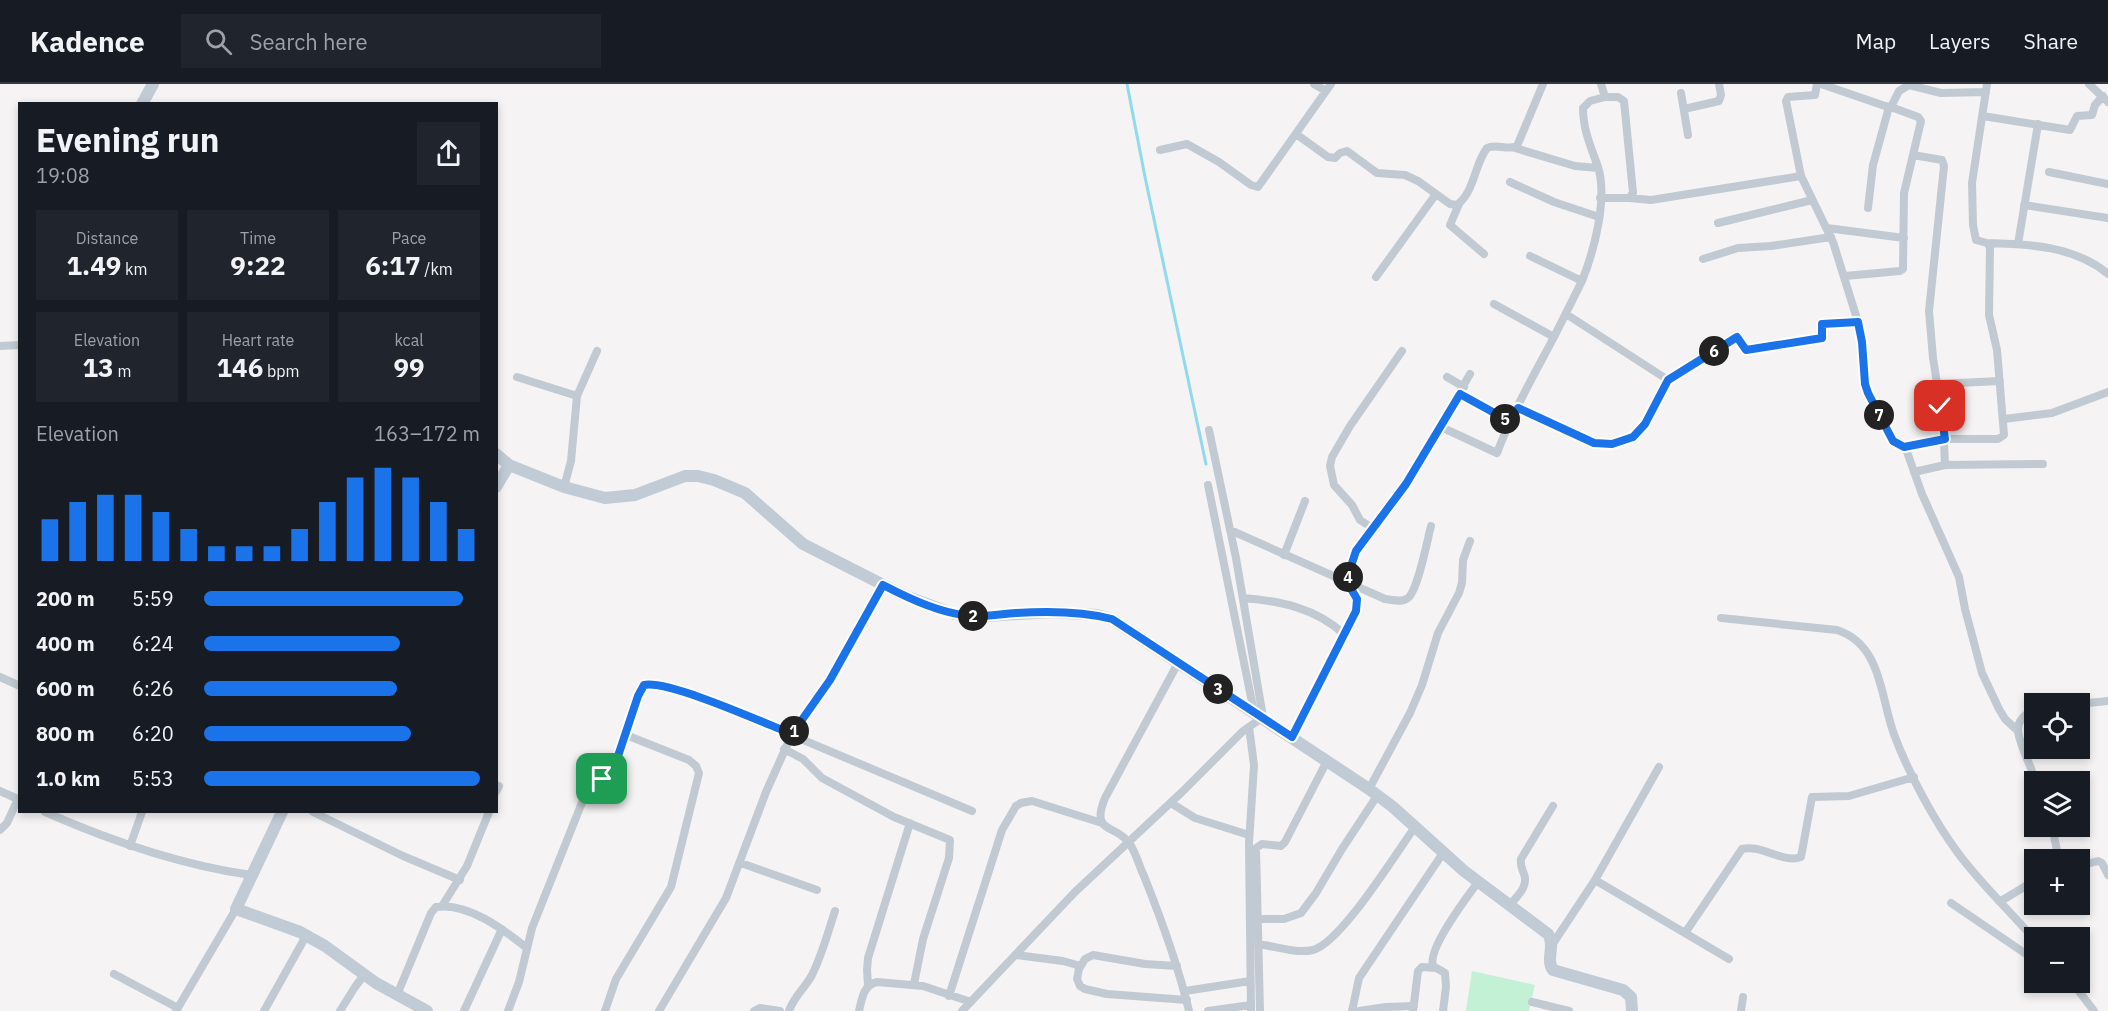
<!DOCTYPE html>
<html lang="en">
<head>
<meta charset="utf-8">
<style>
  body { margin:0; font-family:"IBM Plex Sans",sans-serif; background:#20242c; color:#f1f3f6; height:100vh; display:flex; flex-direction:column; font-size:22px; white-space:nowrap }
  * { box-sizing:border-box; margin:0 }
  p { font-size:20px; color:#9ea1a6 }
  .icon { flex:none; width:33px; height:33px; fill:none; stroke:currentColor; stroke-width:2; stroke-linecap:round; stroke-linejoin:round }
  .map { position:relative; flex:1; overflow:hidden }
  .drawer { position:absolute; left:18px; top:18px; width:480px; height:711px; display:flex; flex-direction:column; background:#171b24; border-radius:0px; box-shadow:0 3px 9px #0003 }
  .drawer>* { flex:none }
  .buttons { position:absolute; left:2024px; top:609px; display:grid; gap:12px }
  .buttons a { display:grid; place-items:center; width:66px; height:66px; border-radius:0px; background:#171b24; box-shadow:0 3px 9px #0003; font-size:30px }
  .pin { position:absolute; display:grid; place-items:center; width:51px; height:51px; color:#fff; margin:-26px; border-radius:12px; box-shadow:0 3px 9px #0006 }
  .km { position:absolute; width:30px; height:30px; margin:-15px; border-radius:50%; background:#222; color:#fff; font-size:16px; line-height:30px; text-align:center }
  .round { display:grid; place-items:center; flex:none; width:63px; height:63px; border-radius:0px; background:#20242c }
  .summary { display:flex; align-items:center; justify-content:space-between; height:102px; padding:0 18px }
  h1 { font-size:33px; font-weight:800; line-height:45px }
  .figures { display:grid; grid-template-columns:repeat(3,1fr); gap:9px; height:102px; padding:6px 18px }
  .figures div { display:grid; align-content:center; border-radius:0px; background:#20242c; text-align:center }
  .figures b { font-size:26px; font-weight:800 }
  .figures small { font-size:16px; font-weight:400 }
  .figures p { font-size:16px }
  .chart { height:168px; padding:12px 18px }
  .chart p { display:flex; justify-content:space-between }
  .chart svg { width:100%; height:108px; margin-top:6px; stroke:#1a73e8; stroke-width:6 }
  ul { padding:0 18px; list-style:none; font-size:20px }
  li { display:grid; grid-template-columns:96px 72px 1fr; align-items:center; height:45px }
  li i { height:15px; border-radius:8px; background:#1a73e8 }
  header { display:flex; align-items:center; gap:36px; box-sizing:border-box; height:84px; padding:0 30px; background:#171b24; border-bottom:2px solid #363941 }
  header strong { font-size:28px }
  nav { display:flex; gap:33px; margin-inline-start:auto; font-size:21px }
  .search { width:420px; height:54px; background:#20242c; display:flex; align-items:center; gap:15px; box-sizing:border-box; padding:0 21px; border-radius:0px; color:#9ea1a6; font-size:22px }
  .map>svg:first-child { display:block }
</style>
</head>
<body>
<header>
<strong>Kadence</strong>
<div class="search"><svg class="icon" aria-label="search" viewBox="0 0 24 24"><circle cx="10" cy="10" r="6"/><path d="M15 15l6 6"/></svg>Search here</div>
<nav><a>Map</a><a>Layers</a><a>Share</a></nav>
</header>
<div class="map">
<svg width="2108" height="927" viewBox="0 0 2108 927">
  <rect width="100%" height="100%" fill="#f5f3f3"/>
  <path fill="#c3f1d5" d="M1472 887 1535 901 1529 927H1466Z"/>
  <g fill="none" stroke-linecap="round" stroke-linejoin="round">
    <path stroke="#90daee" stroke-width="3" d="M1127 0 1145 93 1206 380"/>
    <path stroke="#c1cad2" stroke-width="8" d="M1314 0 1326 7
      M1817 0 1815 11 1788 13 1786 17 1801 92 1833 158 1858 238 1862 258 1864 291 1868 308 1893 356 1906 365 1922 410 1959 493 1965 525 1982 589 1999 625 2005 635 2018 647
      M1821 0 1885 22 1891 23 1899 7 1909 1 1941 9 1986 8
      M2089 0 2108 18
      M1681 9 1688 51
      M1684 25 1719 17 1721 11 1719 0
      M1983 32 2070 46 2077 32 2092 31 2095 21 2103 12
      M1296 50 1328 73 1335 74 1340 69 1347 67 1377 89 1405 91 1418 97 1450 120 1457 121C1475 107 1474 81 1487 64 1497 59 1507 67 1517 62L1543 0
      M1515 64 1575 82 1598 84
      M1160 66 1187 60 1219 78 1251 101 1258 103 1331 0
      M1913 71 1942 76 1944 82 1929 227 1933 274 1943 338 1945 381 1914 388
      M2049 88 2108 100
      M1510 98 1554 118 1599 133
      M1600 114H1629L1633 109 1624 17 1618 13H1605
      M1629 114 1651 116 1801 92
      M1459 120 1450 141 1484 170
      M2024 121 2108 134
      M1868 124 1873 81 1889 23
      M1718 139 1812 116
      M1827 144 1904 154
      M1987 159C2029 160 2075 162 2108 190
      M2018 160 2038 40
      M1530 172 1582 197C1594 167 1608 115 1598 83 1591 63 1583 46 1583 24L1590 17 1605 13 1601 0
      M1703 175 1738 164 1771 162 1831 153
      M1845 192 1900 187 1903 185 1904 109 1921 37 1918 33 1891 23
      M1376 193 1436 110
      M1494 220 1554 253 1582 197
      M1566 230 1668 296
      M0 262 20 261
      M517 293 577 312
      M1447 293 1464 303
      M1937 300 2000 297
      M1459 310 1509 337
      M1518 324 1594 359 1612 360 1633 353 1645 340 1668 296 1737 253 1747 266 1822 254V240L1858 238
      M2004 335 2052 329 2108 308
      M1441 343 1497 369C1512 329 1534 291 1554 253
      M1903 363 1945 355H1998L2004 351 1997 266 1989 231 1990 163 1987 159 1976 156 1973 141 1972 99 1987 0
      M1945 381 2043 380
      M1208 401 1254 628
      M564 403 571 377 577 312 597 267
      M1374 445 1360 436 1352 421 1334 401 1330 382 1332 373 1350 342 1402 267
      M1230 446 1385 515C1393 516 1402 519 1408 514 1418 506 1427 457 1431 442
      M1284 471 1305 417
      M1243 514C1281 517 1315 524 1344 550
      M1721 534 1837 546C1883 561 1880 615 1895 653 1909 690 1935 738 1958 769 1981 800 2009 826 2034 855
      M1178 579 1105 714C1090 750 1116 740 1129 759 1136 768 1139 782 1144 792 1162 837 1178 881 1189 927
      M0 593 20 602
      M2079 620 2108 617
      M2034 626C2026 629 2017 637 2018 647 2019 659 2032 685 2036 698
      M1249 643 1254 681 1249 759 1251 927
      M1292 653 1356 527 1357 515 1350 503 1348 491 1356 467 1406 400 1470 290
      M784 665 803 675 822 694 894 733 950 756 949 774 923 855 914 900
      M1369 705 1410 629 1422 601 1438 549 1459 509 1462 499 1463 476 1470 457
      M0 707 20 716
      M496 708 499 702
      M1171 719 1195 734 1249 751
      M45 728C111 757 179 781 251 791
      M313 728 403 772 460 796
      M2052 742 2059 776
      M0 746 7 739 18 715
      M130 762 142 728
      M741 779 817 806
      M2079 782 2098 777 2102 779 2108 791
      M1595 796 1729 875
      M2001 817 2034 797
      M1951 819 2026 870 2034 873
      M442 822 467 782 489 728
      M1509 822C1516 813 1529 803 1524 790 1522 784 1520 782 1521 775L1553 722
      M1257 835H1284L1301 829 1316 809 1342 765 1377 712
      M1685 849 1742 765C1762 760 1783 780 1801 773L1812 713 1849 712 1914 693
      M1258 860C1274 862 1296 870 1313 866 1341 859 1396 769 1415 743
      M1552 861 1595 796 1659 683
      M1016 871 1063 877 1077 881 1079 885 1077 895 1080 902 1085 905 1107 910 1187 916
      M1079 885 1085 875 1093 871 1145 880 1177 882
      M114 890 178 924
      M2072 898 2094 927
      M868 901 867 886 868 874 910 739
      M1185 907 1250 897
      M397 911 431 829 436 823C468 818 504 846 527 864
      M949 912 1002 746 1016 722 1021 719 1032 717 1102 739
      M1532 918 1569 927
      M176 927 236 825
      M264 927 306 852
      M340 927 355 903 364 891
      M464 927 502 845
      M508 927 519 898 532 844 583 716 591 699C597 695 604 696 609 692 621 680 634 624 640 606L644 601 649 600 660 602 720 621 972 727
      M605 927 616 895 671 803 699 689 696 682 689 676 626 651
      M659 927 726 814 766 708 792 650 830 596 883 501
      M754 927 760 924 780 927
      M789 927C794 912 805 904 812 891 822 871 828 848 835 827
      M859 927C862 915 863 901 877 898L923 902 971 918
      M962 927 1075 808 1182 708 1242 648 1263 633 1236 474 1209 346
      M1208 927 1251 921
      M1260 927 1256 764 1262 760 1281 762 1285 758 1327 677
      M1352 927 1359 894 1443 769
      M1359 927 1386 923 1414 922
      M1413 927 1418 887 1422 883 1436 884
      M1443 927 1446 903 1445 889 1433 882C1427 865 1467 813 1478 798
      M1741 927 1743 913"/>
    <path stroke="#c1cbd6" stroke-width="12" d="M142 20 153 0
      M496 370 509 381 564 403 605 414 635 411 685 392H698L714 396 745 409 803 460 903 511 954 530 988 532 1051 528 1097 531 1112 535 1369 705 1393 723 1464 787 1548 850C1556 862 1545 875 1553 886L1623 906 1631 913 1632 927
      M496 403 509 381
      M282 728 236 825 300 848 325 862 376 899 427 927"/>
  </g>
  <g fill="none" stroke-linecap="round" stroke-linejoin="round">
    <defs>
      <path id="route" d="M602 695 610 691 614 684 638 612 644 601C669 596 764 639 792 650L830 596 883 501C910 515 940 529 970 532 985 533 1000 530 1016 529 1048 527 1081 527 1112 535L1292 653 1356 527 1357 515 1350 503 1348 491 1356 467 1406 400 1460 310 1509 337 1518 324 1594 359 1612 360 1633 353 1645 340 1668 296 1737 253 1746 266 1822 254V240L1858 238 1862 258 1865 300 1868 309 1893 357 1904 363 1945 355 1940 322"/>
    </defs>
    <use href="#route" stroke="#fff" stroke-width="12"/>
    <use href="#route" stroke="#1a73e8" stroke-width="8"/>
  </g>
</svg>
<div class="buttons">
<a><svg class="icon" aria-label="locate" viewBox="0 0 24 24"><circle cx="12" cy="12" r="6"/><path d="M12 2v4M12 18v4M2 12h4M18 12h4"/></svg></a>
<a><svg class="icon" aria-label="layers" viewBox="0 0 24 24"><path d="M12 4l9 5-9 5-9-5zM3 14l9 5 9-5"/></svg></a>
<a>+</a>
<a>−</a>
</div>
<div class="pin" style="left:602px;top:695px;background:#1e9e55"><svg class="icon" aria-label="arrive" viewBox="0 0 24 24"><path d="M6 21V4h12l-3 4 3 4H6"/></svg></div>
<div class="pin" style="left:1940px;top:322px;background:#d93025"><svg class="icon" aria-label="check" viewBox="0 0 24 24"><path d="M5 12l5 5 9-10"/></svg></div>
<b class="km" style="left:794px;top:647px">1</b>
<b class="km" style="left:973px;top:532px">2</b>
<b class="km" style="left:1218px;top:605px">3</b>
<b class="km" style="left:1348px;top:493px">4</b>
<b class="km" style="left:1505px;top:335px">5</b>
<b class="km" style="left:1714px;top:267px">6</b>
<b class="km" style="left:1879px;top:331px">7</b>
<section class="drawer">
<div class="summary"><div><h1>Evening run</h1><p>19:08</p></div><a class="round"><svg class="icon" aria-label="share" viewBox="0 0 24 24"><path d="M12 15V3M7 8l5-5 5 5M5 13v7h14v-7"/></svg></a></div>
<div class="figures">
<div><p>Distance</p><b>1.49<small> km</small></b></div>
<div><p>Time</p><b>9:22</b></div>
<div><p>Pace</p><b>6:17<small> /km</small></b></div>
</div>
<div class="figures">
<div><p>Elevation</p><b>13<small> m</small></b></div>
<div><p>Heart rate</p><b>146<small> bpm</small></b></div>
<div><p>kcal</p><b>99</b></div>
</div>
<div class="chart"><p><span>Elevation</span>163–172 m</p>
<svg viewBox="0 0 160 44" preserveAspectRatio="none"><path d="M5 44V27M15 44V20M25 44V17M35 44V17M45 44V24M55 44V31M65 44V38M75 44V38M85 44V38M95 44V31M105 44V20M115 44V10M125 44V6M135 44V10M145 44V20M155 44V31"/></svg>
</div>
<ul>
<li><b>200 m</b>5:59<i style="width:94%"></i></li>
<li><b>400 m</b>6:24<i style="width:71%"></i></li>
<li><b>600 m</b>6:26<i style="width:70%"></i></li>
<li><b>800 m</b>6:20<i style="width:75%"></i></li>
<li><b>1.0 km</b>5:53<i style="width:100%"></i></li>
</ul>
</section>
</div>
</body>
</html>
